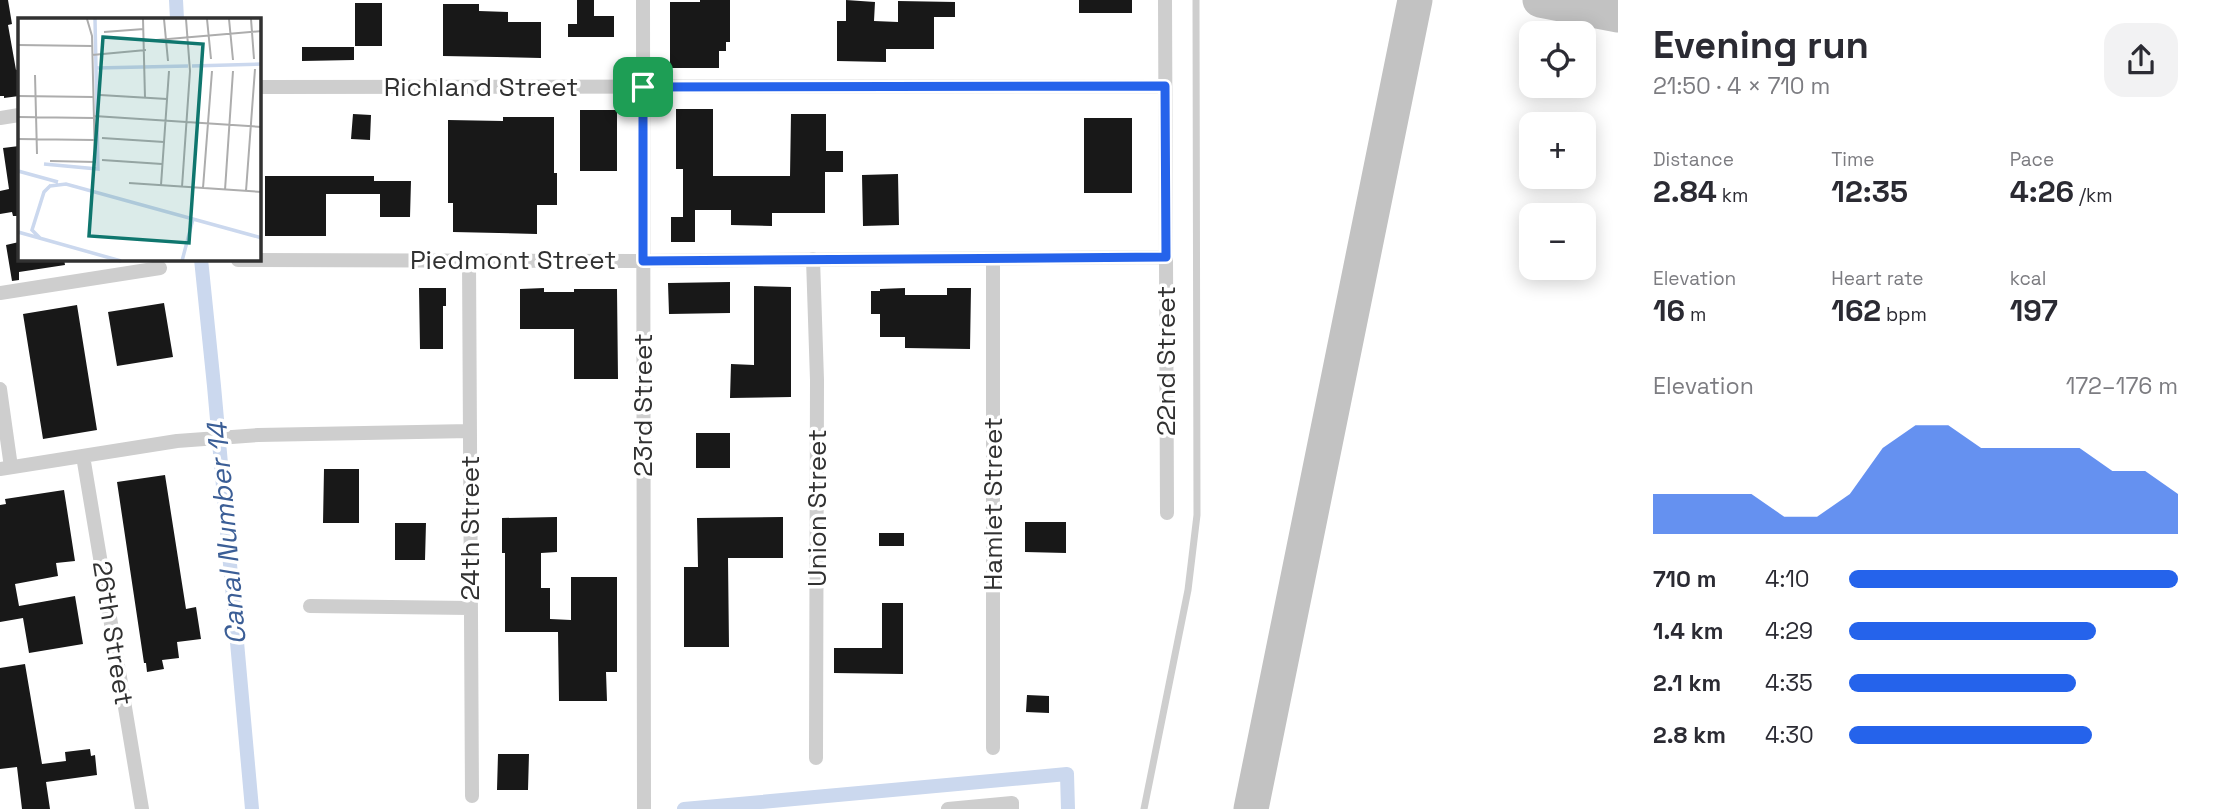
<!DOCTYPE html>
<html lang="en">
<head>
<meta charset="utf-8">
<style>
  body { margin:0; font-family:"Space Grotesk",sans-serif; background:#f2f2f3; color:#2b2b33; height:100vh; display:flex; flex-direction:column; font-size:26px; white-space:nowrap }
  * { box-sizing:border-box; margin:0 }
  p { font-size:23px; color:#7c7c81 }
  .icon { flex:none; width:38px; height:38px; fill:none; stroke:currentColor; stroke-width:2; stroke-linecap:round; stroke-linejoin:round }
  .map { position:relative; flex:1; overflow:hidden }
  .sheet { display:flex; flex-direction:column; background:#fff; width:595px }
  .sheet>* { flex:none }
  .tools { position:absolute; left:1519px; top:21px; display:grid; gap:14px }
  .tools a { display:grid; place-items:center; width:77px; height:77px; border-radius:14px; background:#fff; box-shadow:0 4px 18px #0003; font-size:35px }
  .pin { position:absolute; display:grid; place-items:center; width:60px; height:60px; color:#fff; margin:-30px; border-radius:14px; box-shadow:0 4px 10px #0006 }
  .round { display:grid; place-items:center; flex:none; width:74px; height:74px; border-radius:21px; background:#f2f2f3 }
  .head { display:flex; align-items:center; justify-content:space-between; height:119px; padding:0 35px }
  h1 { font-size:38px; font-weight:700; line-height:52px }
  .stats { display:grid; grid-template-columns:repeat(3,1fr); gap:10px; height:119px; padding:7px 35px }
  .stats div { display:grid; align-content:center }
  .stats b { font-size:30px; font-weight:700 }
  .stats small { font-size:19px; font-weight:400 }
  .stats p { font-size:19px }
  .chart { height:196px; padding:14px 35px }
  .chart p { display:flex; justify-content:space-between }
  .chart svg { width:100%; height:126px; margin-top:7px; fill:#2563eb; opacity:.7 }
  ul { padding:0 35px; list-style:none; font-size:23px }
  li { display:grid; grid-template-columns:112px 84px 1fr; align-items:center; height:52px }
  li i { height:18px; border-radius:9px; background:#2563eb }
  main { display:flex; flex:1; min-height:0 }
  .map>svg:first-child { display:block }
</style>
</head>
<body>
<main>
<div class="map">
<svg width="1618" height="809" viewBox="0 0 1618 809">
  <rect width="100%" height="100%" fill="#fff"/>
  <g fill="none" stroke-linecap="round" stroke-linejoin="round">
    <path stroke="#cbd8ee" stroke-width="14" d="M176 0 177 19
      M201 259 214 386 252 809
      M684 809 1067 774 1068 809"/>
    <path stroke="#c2c2c2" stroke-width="35" d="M1540 0 1618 15
      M1251 809 1415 0"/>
  </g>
  <path fill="#181818" d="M0 0H8L12 24 8 25 16 70 19 69V96L4 98V96H0Z
    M577 0H594V16H614V37H568V24H577Z
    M700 0H730V42H726V51H719V68H670V2H700Z
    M846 0 875 2 874 21 898 22V1L955 2V17H934V49H886V62L837 61V21H846Z
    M1079 0H1132V13H1079Z
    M355 3H382V46H355Z
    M443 4H479V11L508 12V22H541V58L443 56Z
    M302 47H354V60L302 61Z
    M676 109H713V176H790L791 114H826V151H843V172H825V213H772V226L731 225V210H695V242H671V217H683V169H676Z
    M580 110H617V171H580Z
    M353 114 371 115 370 140 351 139Z
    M503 117H554V173H557V205H537V234L453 232V203H448V120L503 121Z
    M1084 118H1132V193H1084Z
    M19 146V216H13L12 212 0 214V191L9 189 3 148Z
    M898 174 899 225 863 226 862 175Z
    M265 176H374V181H411L410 217H380V194H326V236H265Z
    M19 242V259H64L65 265 19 272V280L12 281 6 245Z
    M730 282V313L669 314 668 283Z
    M754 286 791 287V397L730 398 731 364 754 365Z
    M419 288H446V306H443V349H420Z
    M544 288V292H574V289H617L618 379H574V329H520V289Z
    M905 288V295H947V288H971L970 349 905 348V337H880V314H871V291H880V289Z
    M164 303 173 357 117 366 108 312Z
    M77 305 97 430 43 439 23 314Z
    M696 433H730V468H696Z
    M324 469H359V523H323Z
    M165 475 186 609 196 607 201 639 177 642 179 658 162 660 164 669 147 672 146 663H144L117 482Z
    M64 490 75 561 56 563 58 576 15 584 19 606 75 596 83 644 29 653 23 618 0 622V505L6 504 5 499Z
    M557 517V552L541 553V588H550V619L571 620V577H617V672H606L607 701H559L558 632H505V553H502V518Z
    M783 517V558H728L729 647H684V567H698L697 518Z
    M1025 522H1066V553L1025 552Z
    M395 523H426L425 560H395Z
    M879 533H904V546H879Z
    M882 603H903V674L834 673V648H882Z
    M25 664 42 764 66 761 65 752 90 749 91 756 95 755 97 775 46 782 50 809H22L17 767 0 769V668Z
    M1027 695 1049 696V713L1026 712Z
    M498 754H529L528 790H497Z"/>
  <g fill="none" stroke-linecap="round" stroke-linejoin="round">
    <path stroke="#cecece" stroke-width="7" d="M1144 809 1188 590 1197 515 1196 0"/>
    <path stroke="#cecece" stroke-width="14" d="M643 0 644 809
      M1165 0 1167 513
      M259 87 1165 86
      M0 118 19 115
      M813 259 817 380 816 758
      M993 259V748
      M238 260 643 261 1166 257
      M469 260 472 796
      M0 293 160 268
      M0 389 11 467
      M83 456 142 809
      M0 469 177 441 258 435 470 431
      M310 606 470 608
      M948 809 1012 803V809"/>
  </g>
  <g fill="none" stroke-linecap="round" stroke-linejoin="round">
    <defs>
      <path id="route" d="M1165 86 1166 257 643 261V87Z"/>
    </defs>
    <use href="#route" stroke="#fff" stroke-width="14"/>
    <use href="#route" stroke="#2563eb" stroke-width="9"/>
  </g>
  <g text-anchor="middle" stroke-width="7" stroke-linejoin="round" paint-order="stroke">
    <g font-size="26" fill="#313131" stroke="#fff">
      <text x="481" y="96">Richland Street</text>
      <text x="513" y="269">Piedmont Street</text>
      <text transform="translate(1166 361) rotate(-90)" y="9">22nd Street</text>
      <text transform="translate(643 405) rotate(-90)" y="9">23rd Street</text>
      <text transform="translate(993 504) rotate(-90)" y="9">Hamlet Street</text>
      <text transform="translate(817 508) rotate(-90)" y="9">Union Street</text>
      <text transform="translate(470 528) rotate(-90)" y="9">24th Street</text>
      <text transform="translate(113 633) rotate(81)" y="9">26th Street</text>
    </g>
    <g font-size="28" font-style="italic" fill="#3b5e96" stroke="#fff">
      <text transform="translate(226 534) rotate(-95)" y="10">Canal Number 14</text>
    </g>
  </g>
  <g transform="translate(18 18)">
    <rect width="243" height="243" fill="#fff"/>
    <path fill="none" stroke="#cbd8ee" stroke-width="3.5" d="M174 48 244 46M78 50 170 48M26 146 80 151 77 1M0 153 40 164M32 168 48 166 244 220M0 214 103 243M22 220 14 212 26 174 33 167M164 243 175 201"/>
    <path fill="none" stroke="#adadad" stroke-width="2" d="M125 1 127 80M146 1 150 43M189 1 193 41M211 1 215 42M233 1 236 41M86 14 126 11M127 23 244 13M0 27 74 28M74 37 128 32M17 57 19 136M82 77 149 81M0 78 75 79M76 98 244 109M0 99 76 100M84 120 146 124M0 121 76 122M84 142 144 146M32 143 77 144 74 18 69 1M111 165 244 174M143 167 151 53M164 169 172 53 168 1M185 170 194 53M207 172 215 53M228 173 237 51"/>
    <path fill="#0f766e" fill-opacity="0.15" stroke="#0f766e" stroke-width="3.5" d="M85 19 185 26 171 225 71 218Z"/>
    <rect width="243" height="243" fill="none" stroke="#313131" stroke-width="3.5"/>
  </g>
</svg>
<div class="tools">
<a><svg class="icon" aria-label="locate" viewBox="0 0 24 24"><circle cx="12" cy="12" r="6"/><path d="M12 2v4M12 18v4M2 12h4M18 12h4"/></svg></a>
<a>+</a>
<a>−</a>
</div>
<div class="pin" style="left:643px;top:87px;background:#1e9e55"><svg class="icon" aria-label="arrive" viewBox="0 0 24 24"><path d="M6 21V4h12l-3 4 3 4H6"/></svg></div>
</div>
<section class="sheet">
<div class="head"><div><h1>Evening run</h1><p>21:50 · 4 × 710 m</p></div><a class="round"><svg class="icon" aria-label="share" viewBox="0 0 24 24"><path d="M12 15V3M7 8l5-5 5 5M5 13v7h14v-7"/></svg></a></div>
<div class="stats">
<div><p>Distance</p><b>2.84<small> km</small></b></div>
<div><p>Time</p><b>12:35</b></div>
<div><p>Pace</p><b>4:26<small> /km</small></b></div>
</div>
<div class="stats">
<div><p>Elevation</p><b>16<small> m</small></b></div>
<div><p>Heart rate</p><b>162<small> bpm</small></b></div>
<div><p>kcal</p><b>197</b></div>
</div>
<div class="chart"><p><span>Elevation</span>172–176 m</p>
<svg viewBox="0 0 160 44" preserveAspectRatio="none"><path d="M0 44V30L10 30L20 30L30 30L40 38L50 38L60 30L70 14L80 6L90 6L100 14L110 14L120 14L130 14L140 22L150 22L160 30V44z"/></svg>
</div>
<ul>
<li><b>710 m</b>4:10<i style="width:100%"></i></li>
<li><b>1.4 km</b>4:29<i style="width:75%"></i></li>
<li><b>2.1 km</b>4:35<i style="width:69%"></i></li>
<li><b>2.8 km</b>4:30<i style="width:74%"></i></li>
</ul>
</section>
</main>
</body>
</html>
